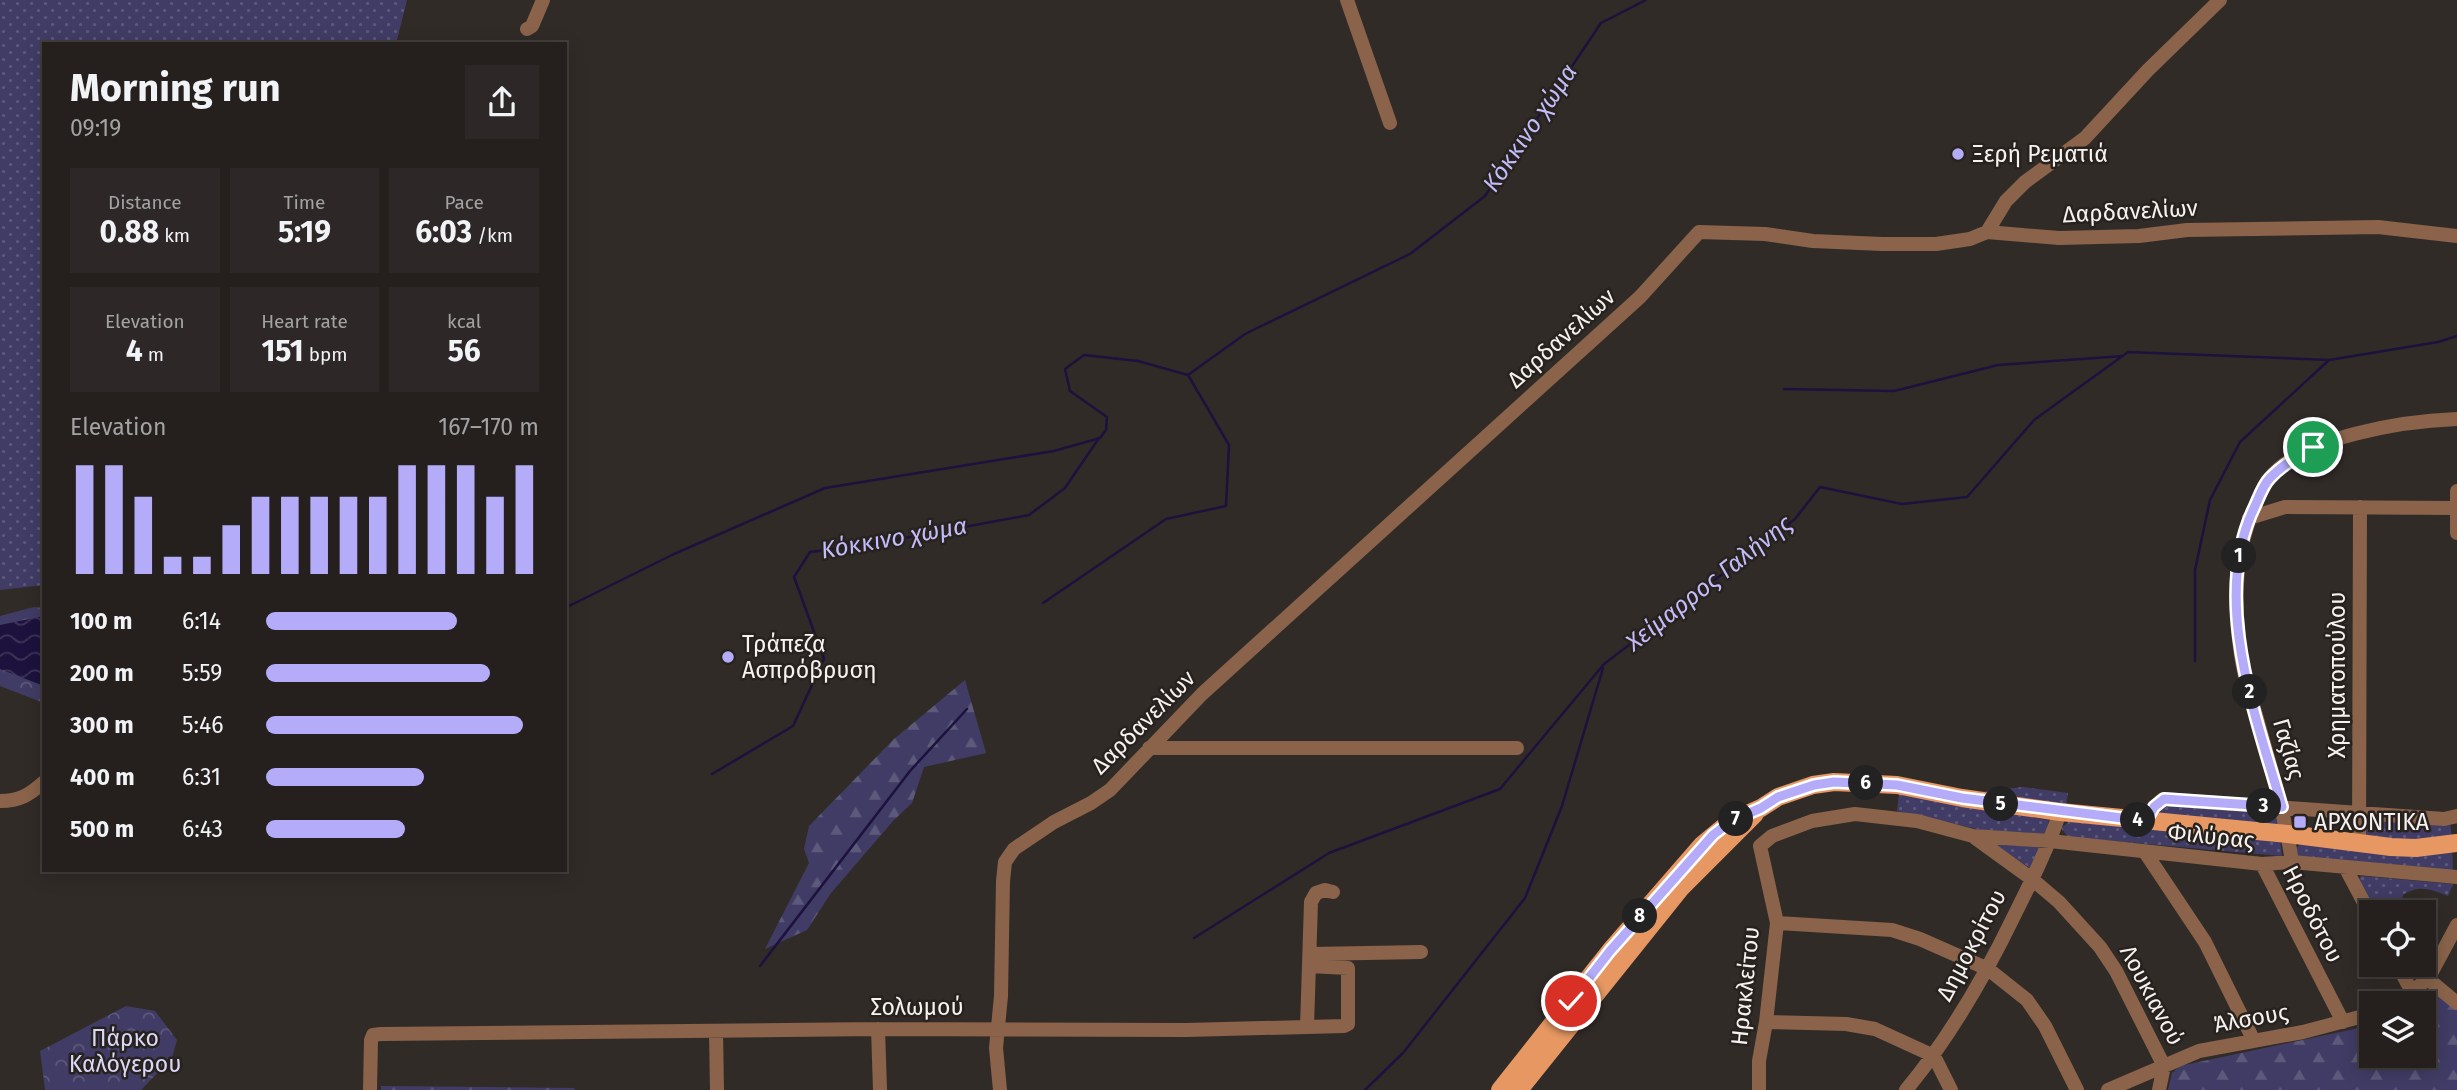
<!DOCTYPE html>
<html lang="en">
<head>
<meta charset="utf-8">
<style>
  body { margin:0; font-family:"Fira Sans",sans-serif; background:#2d2827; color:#f1f3f6; height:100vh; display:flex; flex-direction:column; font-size:26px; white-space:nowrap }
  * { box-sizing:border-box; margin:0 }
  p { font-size:23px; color:#a3a3a4 }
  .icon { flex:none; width:38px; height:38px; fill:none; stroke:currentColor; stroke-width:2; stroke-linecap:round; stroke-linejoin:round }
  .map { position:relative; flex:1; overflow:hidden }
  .drawer { position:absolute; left:42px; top:42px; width:525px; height:830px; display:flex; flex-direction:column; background:#25201e; border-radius:0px; box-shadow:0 4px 18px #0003,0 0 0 2px #423e3c }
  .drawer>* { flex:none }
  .buttons { position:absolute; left:2359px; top:900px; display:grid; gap:14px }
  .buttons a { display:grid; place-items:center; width:77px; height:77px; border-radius:0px; background:#25201e; box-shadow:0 4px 18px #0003,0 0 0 2px #423e3c; font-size:35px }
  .pin { position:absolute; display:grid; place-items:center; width:60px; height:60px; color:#fff; margin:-30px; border:4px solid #fff; border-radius:50%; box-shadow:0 2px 7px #0007 }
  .km { position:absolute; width:35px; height:35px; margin:-18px; border-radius:50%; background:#222; color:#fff; font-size:19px; line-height:35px; text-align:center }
  .round { display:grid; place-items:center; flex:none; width:74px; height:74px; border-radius:0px; background:#2d2827 }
  .head { display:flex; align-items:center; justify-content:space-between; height:119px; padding:0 28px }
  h1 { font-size:38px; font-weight:700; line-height:52px }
  .figures { display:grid; grid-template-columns:repeat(3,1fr); gap:10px; height:119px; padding:7px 28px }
  .figures div { display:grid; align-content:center; border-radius:0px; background:#2d2827; text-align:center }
  .figures b { font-size:30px; font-weight:700 }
  .figures small { font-size:19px; font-weight:400 }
  .figures p { font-size:19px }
  .chart { height:196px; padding:14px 28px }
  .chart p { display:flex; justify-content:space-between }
  .chart svg { width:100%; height:126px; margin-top:7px; stroke:#b4acf9; stroke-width:6 }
  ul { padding:0 28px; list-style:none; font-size:23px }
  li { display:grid; grid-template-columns:112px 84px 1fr; align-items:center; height:52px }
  li i { height:18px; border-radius:9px; background:#b4acf9 }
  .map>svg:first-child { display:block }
</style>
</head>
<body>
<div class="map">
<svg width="2457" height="1090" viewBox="0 0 2457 1090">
  <defs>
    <pattern id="grass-dots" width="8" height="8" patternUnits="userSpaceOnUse" patternTransform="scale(1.75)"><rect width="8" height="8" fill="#413c65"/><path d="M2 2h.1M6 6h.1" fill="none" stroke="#5d597b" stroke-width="1.8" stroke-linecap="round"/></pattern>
    <pattern id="forest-firs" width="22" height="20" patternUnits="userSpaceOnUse" patternTransform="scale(1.75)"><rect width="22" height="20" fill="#413c65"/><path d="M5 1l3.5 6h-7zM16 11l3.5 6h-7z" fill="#5d597b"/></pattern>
    <pattern id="park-crowns" width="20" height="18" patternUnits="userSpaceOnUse" patternTransform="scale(1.75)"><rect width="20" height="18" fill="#413c65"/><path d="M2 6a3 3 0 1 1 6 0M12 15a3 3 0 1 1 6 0" fill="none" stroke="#5d597b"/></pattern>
    <pattern id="water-waves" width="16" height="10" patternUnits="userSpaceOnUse" patternTransform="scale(1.75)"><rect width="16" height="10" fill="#1c123d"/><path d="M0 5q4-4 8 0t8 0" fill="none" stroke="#3e3559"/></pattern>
  </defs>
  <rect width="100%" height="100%" fill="#312b28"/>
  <path fill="url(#grass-dots)" d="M0 0H407L396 44H44V585L0 590Z
    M2022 787 2068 793 2066 805 1981 792Z
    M1899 794 2049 820 2046 834 1981 830 1897 811Z
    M2167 802 2277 811 2279 827 2158 816 2155 811Z
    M2369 819 2450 823 2452 837C2428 839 2382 846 2362 833L2363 823Z
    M2070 821 2280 840 2282 856 2068 837 2061 828Z
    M1990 841 2041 844 2030 868Z
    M2303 842 2452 850 2453 872 2296 857 2295 849Z
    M2361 876 2453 884 2448 896C2431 890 2420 884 2403 895L2399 909 2394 912H2377L2358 880Z"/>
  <path fill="url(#forest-firs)" d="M965 680 986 753 924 767 912 803 893 821 831 893 807 930 765 949 809 863 804 849 809 826 894 739Z
    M2434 991 2457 1008V1090H2168L2172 1073 2180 1066 2354 1029 2371 1023V1055H2424V1003H2417Z
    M381 1086 575 1088 574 1090H381Z"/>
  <path fill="url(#park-crowns)" d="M34 607 44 608V703L0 686V616Z
    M126 1006 155 1011 177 1040 172 1058 141 1090H45L40 1051Z"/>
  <path fill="url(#water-waves)" d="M44 616V686L0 669V625Z"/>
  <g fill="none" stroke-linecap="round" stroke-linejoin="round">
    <path stroke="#1c123d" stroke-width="2.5" d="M1784 389 1894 391 1998 365 2123 356
      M1043 603 1166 519 1226 506 1229 445 1188 375
      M565 608 674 554 825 488 1054 451 1100 438 1106 430 1107 417 1070 391 1065 369 1084 355 1138 361 1188 375 1245 334 1410 254 1485 196 1601 23 1646 0
      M2195 661V570L2210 500 2240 442 2329 360
      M712 774 793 726 824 659 794 577 810 552 867 545 1029 515 1065 488 1099 438
      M1194 938 1329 853 1500 789 1604 664 1795 519 1820 487 1902 504 1967 497 2034 420 2128 352 2329 360 2438 342 2457 336
      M760 966 910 771 967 709
      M1365 1090 1403 1053 1525 898 1562 806 1603 668"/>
    <path stroke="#8a634a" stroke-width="14" d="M1347 0 1390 123
      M527 29 532 26 543 0
      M1987 232 2006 201 2025 182 2085 138 2148 70 2220 0
      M2457 491V533
      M2249 518 2285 507 2457 508
      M1149 748H1517
      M0 801C20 801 29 795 44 782
      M2146 821 2154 807 2163 799 2444 819 2457 816
      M1974 837 2032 879 2059 902 2100 947 2116 971 2164 1066 2108 1090
      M2359 843 2360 507
      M2145 852 2205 942 2254 1041
      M2292 862C2285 815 2271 769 2258 722 2252 701 2244 678 2241 655 2233 601 2234 549 2258 499 2261 493 2264 485 2268 480 2301 436 2405 421 2457 419
      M2262 864 2343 1022
      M2345 867 2371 916
      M1777 923 1892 930 1920 939 1988 969 2027 1000 2045 1026 2077 1090
      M1311 954 1421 952
      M2397 964 2412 992
      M2428 979 2457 1003
      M2396 1003 2428 979 2457 925
      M1766 1022 1846 1024 1875 1029 1934 1056 1951 1090
      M1307 1027 1344 1026 1348 1024V968L1309 966
      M878 1029 880 1090
      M716 1031 717 1090
      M370 1090 371 1040 373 1035 381 1034 878 1029 1186 1030 1307 1027 1311 902 1316 893 1325 890 1333 892
      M1000 1090 996 1048 1001 996 1003 881 1005 862 1014 849 1054 822 1091 803 1110 790 1202 694 1640 297 1699 232 1765 234 1813 241 1882 244H1936L1970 239 1987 232 2059 238 2139 236 2187 230 2378 227 2457 236
      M1759 1090V1061L1766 1022 1777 923 1760 846 1772 836 1812 821 1855 814 1917 821 1973 836 2050 841 2262 864 2292 862 2457 877
      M1906 1090C1950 1037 1984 978 2014 916 2031 882 2048 848 2060 812
      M2159 1090 2164 1066 2199 1051 2303 1032 2371 1014"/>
    <path stroke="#e69762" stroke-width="18" d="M1500 1090 1610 951 1702 845 1731 821 1761 808 1778 797 1813 785 1834 782 1897 785 1962 798 2060 812 2288 834 2391 847 2416 848 2457 843
      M1519 1090 1680 889 1755 814"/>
  </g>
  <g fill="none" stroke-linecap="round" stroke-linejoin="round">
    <defs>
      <path id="route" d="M1571 1001 1610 951 1713 835 1731 821 1761 808 1778 797 1814 785 1834 782 1897 785 1962 798 2146 821 2154 807 2164 799 2282 807C2256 716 2210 597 2255 506 2259 497 2263 485 2270 478 2282 465 2297 456 2313 447"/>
    </defs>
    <use href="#route" stroke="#fff" stroke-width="14"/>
    <use href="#route" stroke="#b4acf9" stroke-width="9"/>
  </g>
  <g fill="#b4acf9" stroke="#27221e" stroke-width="2.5">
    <circle cx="1958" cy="154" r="7"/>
    <circle cx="728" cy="657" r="7"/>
    <rect x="2293" y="815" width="14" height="14" rx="3.5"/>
  </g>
  <g text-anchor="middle" stroke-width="5" stroke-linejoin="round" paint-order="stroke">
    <g font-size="23" fill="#f6f2f0" stroke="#27221e" text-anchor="start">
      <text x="1972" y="162">Ξερή Ρεματιά</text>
      <text x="742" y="652">Τράπεζα<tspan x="742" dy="26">Ασπρόβρυση</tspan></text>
      <text x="2314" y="830">ΑΡΧΟΝΤΙΚΑ</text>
    </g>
    <g font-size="23" fill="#f6f2f0" stroke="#27221e">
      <text transform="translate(2130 211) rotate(-3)" y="8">Δαρδανελίων</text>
      <text transform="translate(1561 338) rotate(-42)" y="8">Δαρδανελίων</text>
      <text transform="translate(2337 675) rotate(-90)" y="8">Χρηματοπούλου</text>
      <text transform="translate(1143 722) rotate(-45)" y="8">Δαρδανελίων</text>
      <text transform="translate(2289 749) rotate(74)" y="8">Γαζίας</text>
      <text transform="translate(2211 836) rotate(6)" y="8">Φιλύρας</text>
      <text transform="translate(2313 914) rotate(63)" y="8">Ηροδότου</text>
      <text transform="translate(1971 945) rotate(-62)" y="8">Δημοκρίτου</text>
      <text transform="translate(1745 986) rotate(-84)" y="8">Ηρακλείτου</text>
      <text transform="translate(2152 995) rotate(62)" y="8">Λουκιανού</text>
      <text x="917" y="1015">Σολωμού</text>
      <text transform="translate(2251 1018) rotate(-10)" y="8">Άλσους</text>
    </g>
    <g font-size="23" fill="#dad7f7" stroke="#27221e">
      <text x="125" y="1046">Πάρκο<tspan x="125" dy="26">Καλόγερου</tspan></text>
    </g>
    <g font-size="24" font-style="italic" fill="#c2bcfa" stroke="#27221e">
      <text transform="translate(1530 128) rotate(-56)" y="8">Κόκκινο χώμα</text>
      <text transform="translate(894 538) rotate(-10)" y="8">Κόκκινο χώμα</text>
      <text transform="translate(1709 583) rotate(-38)" y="8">Χείμαρρος Γαλήνης</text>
    </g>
  </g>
</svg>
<div class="buttons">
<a><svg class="icon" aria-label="locate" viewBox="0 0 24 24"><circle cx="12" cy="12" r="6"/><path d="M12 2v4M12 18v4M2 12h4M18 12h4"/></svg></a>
<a><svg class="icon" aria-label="layers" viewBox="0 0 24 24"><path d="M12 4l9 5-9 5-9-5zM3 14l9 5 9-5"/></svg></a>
</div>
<div class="pin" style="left:2313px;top:447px;background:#1e9e55"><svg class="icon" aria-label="arrive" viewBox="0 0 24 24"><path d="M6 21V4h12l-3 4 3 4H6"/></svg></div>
<div class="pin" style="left:1571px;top:1001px;background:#d93025"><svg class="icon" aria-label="check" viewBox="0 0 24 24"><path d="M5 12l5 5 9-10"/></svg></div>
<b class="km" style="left:2239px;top:556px">1</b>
<b class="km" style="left:2250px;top:692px">2</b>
<b class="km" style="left:2264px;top:806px">3</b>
<b class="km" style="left:2138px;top:820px">4</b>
<b class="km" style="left:2001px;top:804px">5</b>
<b class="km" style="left:1866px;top:783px">6</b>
<b class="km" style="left:1736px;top:819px">7</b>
<b class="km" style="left:1640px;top:916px">8</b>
<section class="drawer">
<div class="head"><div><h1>Morning run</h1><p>09:19</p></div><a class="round"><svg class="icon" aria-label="share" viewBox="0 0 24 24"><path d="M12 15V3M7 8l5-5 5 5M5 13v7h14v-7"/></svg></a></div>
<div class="figures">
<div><p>Distance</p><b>0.88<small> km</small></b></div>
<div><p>Time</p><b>5:19</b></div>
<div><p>Pace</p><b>6:03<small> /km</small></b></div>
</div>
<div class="figures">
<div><p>Elevation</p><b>4<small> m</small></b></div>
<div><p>Heart rate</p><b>151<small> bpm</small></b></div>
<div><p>kcal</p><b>56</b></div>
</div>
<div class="chart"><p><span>Elevation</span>167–170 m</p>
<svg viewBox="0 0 160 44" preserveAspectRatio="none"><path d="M5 44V6M15 44V6M25 44V17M35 44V38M45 44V38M55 44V27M65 44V17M75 44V17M85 44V17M95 44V17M105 44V17M115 44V6M125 44V6M135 44V6M145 44V17M155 44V6"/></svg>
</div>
<ul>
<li><b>100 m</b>6:14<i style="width:70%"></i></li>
<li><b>200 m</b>5:59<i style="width:82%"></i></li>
<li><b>300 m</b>5:46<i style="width:94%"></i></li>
<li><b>400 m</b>6:31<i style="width:58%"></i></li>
<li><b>500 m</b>6:43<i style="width:51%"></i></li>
</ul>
</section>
</div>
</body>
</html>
